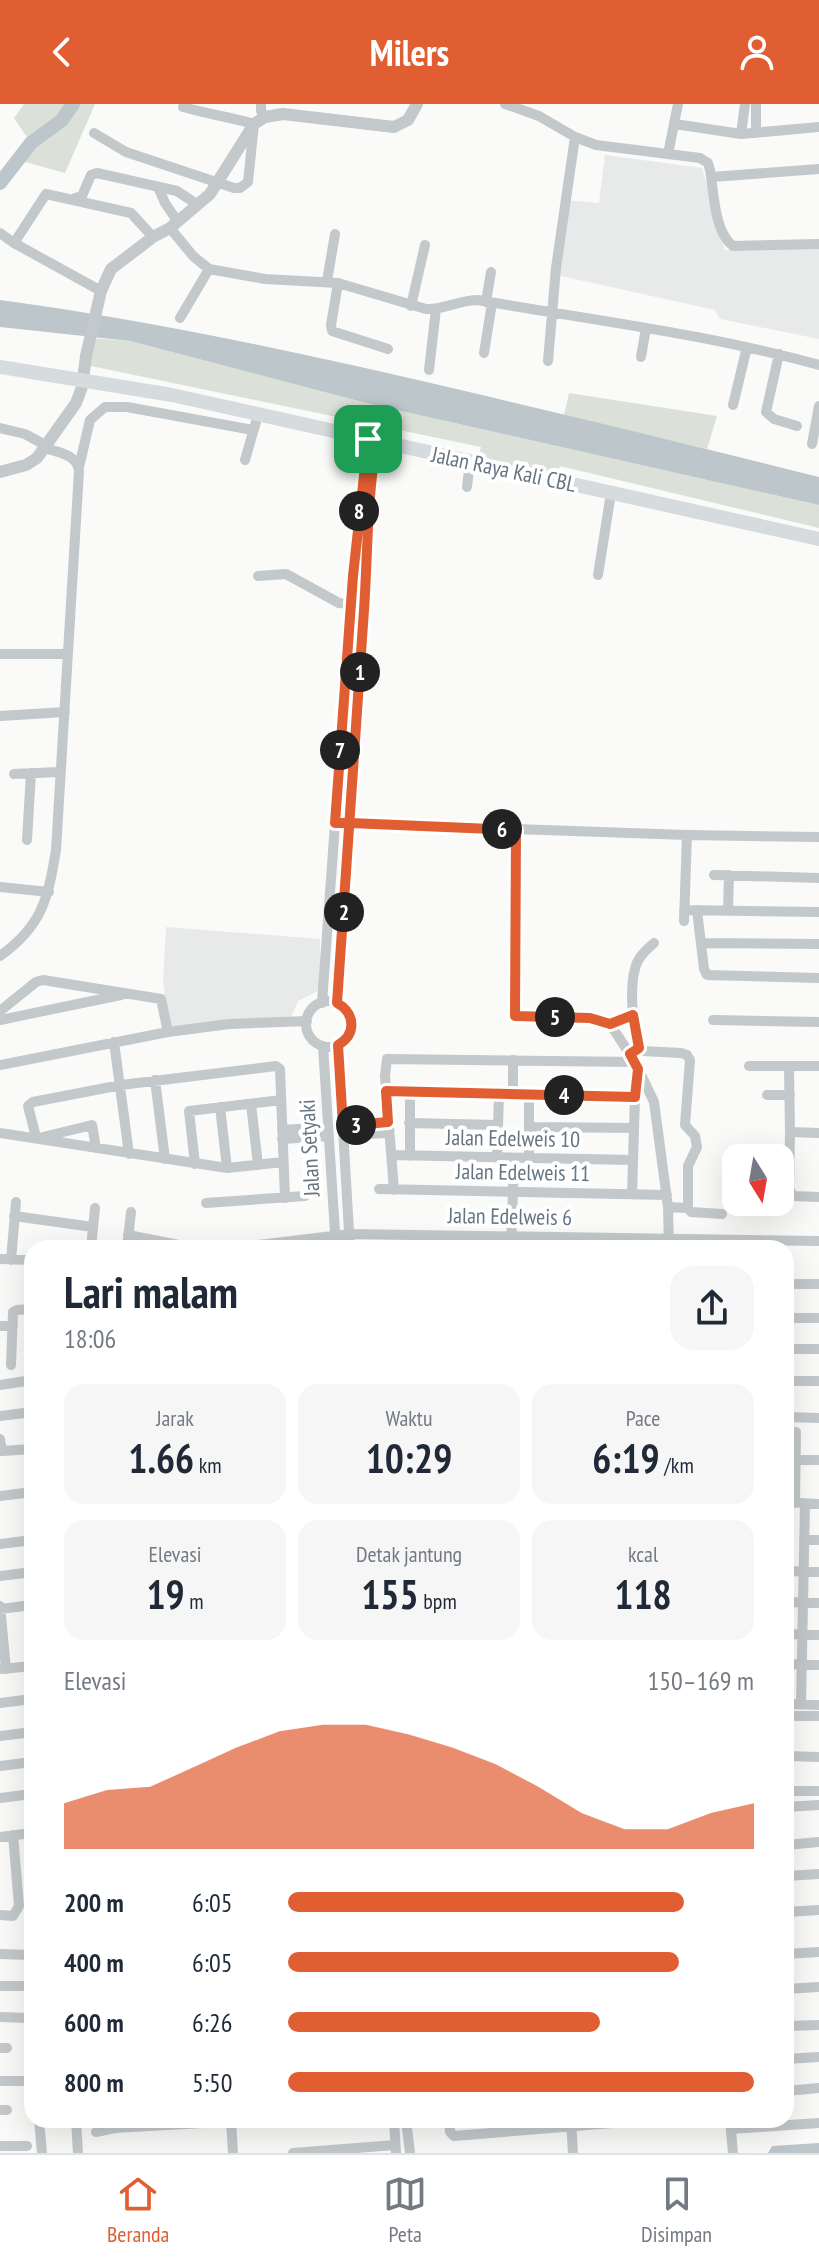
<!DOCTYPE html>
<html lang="id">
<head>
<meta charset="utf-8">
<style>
  body { margin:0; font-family:"PT Sans Narrow",sans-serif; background:#f6f6f7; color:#1f2937; height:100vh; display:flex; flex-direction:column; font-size:30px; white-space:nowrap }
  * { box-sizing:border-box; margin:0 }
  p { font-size:26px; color:#747a83 }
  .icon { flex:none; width:44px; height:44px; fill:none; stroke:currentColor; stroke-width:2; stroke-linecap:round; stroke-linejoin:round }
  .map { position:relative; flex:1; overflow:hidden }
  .sheet { position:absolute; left:24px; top:1136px; width:770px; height:888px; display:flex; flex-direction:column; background:#fff; border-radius:24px; box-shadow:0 8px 32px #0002 }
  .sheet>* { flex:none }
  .needle { width:52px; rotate:169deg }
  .tools { position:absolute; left:722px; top:1040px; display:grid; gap:16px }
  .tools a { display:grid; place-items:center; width:72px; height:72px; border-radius:16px; background:#fff; box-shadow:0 8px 32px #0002; font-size:40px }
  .pin { position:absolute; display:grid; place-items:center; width:68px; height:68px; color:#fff; margin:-34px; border-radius:16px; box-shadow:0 4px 12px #0006 }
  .km { position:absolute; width:40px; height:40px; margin:-20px; border-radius:50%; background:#222; color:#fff; font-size:22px; line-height:40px; text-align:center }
  .round { display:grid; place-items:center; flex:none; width:84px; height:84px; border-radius:24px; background:#f6f6f7 }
  .summary { display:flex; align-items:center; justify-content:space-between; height:136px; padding:0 40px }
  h1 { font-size:44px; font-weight:800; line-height:60px }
  .metrics { display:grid; grid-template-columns:repeat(3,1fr); gap:12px; height:136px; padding:8px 40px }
  .metrics div { display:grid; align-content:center; border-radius:20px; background:#f6f6f7; text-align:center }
  .metrics b { font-size:40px; font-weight:800 }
  .metrics small { font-size:22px; font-weight:400 }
  .metrics p { font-size:22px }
  .chart { height:224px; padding:16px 40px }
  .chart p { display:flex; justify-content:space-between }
  .chart svg { width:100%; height:144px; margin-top:8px; fill:#e05e31; opacity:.7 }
  ul { padding:0 40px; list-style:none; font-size:26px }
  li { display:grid; grid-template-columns:128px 96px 1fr; align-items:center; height:60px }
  li i { height:20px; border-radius:10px; background:#e05e31 }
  header { display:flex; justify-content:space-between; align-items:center; height:104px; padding:0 40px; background:#e05e31; color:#fff; font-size:36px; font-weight:800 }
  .menu { display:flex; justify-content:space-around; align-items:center; height:112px; border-top:2px solid #e0e1e3; background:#fff; font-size:22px; color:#747a83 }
  .menu a { display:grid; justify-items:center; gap:4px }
  .menu .on { color:#e05e31 }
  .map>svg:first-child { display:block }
</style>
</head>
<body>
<header><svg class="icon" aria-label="back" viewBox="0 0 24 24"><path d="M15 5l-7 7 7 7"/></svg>Milers<svg class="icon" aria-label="person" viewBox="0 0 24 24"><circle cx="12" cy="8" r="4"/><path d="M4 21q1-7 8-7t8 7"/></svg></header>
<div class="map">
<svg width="819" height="2049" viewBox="0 0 819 2049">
  <rect width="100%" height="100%" fill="#fafaf8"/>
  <path fill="#e8e9e9" d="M605 51 702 64 725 146 819 144V235L720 215 715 206 552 170 563 96 599 99Z
    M166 823 320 835V886L298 897 291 913 169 928 163 877Z"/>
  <path fill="#dbe1d9" d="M24 0H95L65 69 18 56 31 39 14 14Z
    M91 234 130 237 370 300 819 401V424L560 362 555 375 477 361 481 343 91 262 86 252Z
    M569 289 717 312 707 345 564 311Z"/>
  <path fill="#bcc6cb" d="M0 196C156 217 311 251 465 287 583 315 701 343 819 373V401L370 300 130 237 0 223Z
    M819 2039V2049H768L772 2042Z"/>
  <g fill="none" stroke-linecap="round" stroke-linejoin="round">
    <path stroke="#bcc6cb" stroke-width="14" d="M0 79 31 39 62 16 73 0"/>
    <path stroke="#c3c8cb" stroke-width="10" d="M261 0V7L265 13
      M505 0 539 12 575 33 596 41 700 54 708 59 710 66C714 88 714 128 733 142L819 140
      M675 20 741 30 819 23
      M94 29 126 48 234 84H240L248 78 254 20C230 13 207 10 183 3
      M756 29V0
      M741 30 745 0
      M668 50 678 0
      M712 73 819 65
      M158 83 165 99 178 118
      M75 94 82 92 91 71 97 69 177 87 198 101
      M170 124 193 152 209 165 265 175 338 179 426 205C444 206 459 196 478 196 592 216 707 230 819 261
      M0 129 14 139
      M327 177 335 130
      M338 179 331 221 332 227 388 245
      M101 187 14 139 46 90 131 109 153 133
      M486 198 491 168
      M411 202 425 141
      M180 214 209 165
      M484 249 492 199
      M779 250 766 308 774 315 797 322
      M641 253 646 224
      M548 257 556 164 575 33
      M429 266 436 205
      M733 301 747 243
      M0 324 25 330 47 342
      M812 340 819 302
      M245 356 258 311
      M79 363 90 316 105 303H127L253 326
      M467 383 470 358
      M598 471 611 389
      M258 472 286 470 339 499 351 500
      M0 550H68
      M0 612 65 608
      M14 670 59 668
      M345 719 687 731 819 733
      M516 726 515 912 590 914 610 920 635 958 654 998 668 1103 669 1144
      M27 736 31 669
      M714 771 819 774
      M0 783 49 788
      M684 806 819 808
      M697 806 704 865 707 871 819 874
      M728 806 729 771
      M684 817 687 731
      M654 839C646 846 637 854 635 865 630 882 631 935 643 947L681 949 687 951 690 956 685 1021 695 1032 697 1043 688 1062V1104
      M701 839 819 840
      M0 852C42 822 48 795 56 746L79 367C77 350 59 349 45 344
      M306 920a23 23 0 1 1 46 0a23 23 0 1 1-46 0Z
      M322 899 353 472 368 335
      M337 899 372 375 377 337
      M0 907 36 878 43 876 161 895 168 928
      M0 916 121 891
      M713 916 819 918
      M610 920 633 911
      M114 938 129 1050
      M338 941 350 1144
      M323 942 336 1144
      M513 956V990
      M0 961 168 928 229 920 307 917
      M749 962H819
      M789 962 790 1028
      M155 976 165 1055
      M386 987 635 993
      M767 991H790
      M251 1000 258 1061
      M220 1003 227 1064
      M409 1019 498 1021
      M343 1022 388 1018
      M529 1023 634 1024
      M282 1026 328 1023
      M0 1029 227 1064 283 1058
      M819 1029 790 1028 789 1085 793 1092 819 1093
      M343 1031 389 1029
      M36 1033 28 1002 33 998 121 981 276 962 280 965 285 1094
      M43 1033 92 1021 96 1044
      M282 1035 329 1032
      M392 1051 633 1056
      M410 1052V987
      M497 1054 499 990
      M529 1054V991
      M195 1060 189 1007 281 996
      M379 1085 667 1091
      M394 1086 385 972 387 955 635 958
      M632 1090 635 993 638 965
      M206 1099 305 1092
      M668 1103 688 1104 691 1108 722 1110
      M14 1112 93 1123
      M128 1131 194 1144
      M91 1144 95 1104
      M127 1144 131 1108
      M234 1144 349 1130 819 1137
      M511 1144 514 1054
      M0 1155 32 1156
      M11 1156 16 1098
      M786 1180H819
      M786 1214H819
      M0 1222H13
      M786 1245H819
      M11 1261 13 1208 17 1206 32 1205
      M786 1277H819
      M0 1281 32 1276
      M786 1300 789 1313 788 1399
      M0 1312 32 1308
      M786 1313 819 1314
      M0 1335 2 1347 32 1345
      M792 1356H819
      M0 1392 32 1388
      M795 1399 796 1328
      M800 1399 819 1400
      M804 1436H819
      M0 1440 32 1436
      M786 1467 819 1468
      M0 1472 32 1468
      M786 1498 819 1499
      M0 1502 6 1565
      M0 1505 32 1501
      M786 1530 819 1531
      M786 1560 819 1561
      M2 1565 32 1562
      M0 1599 32 1595
      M786 1600 819 1601
      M801 1600 805 1400
      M786 1612H819
      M0 1632 32 1628
      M786 1652 819 1653
      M0 1662 32 1658
      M786 1687H819
      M0 1694 32 1690
      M786 1703 819 1701
      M0 1733 32 1729
      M786 1741 819 1738
      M786 1772 819 1770
      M786 1808 819 1806
      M0 1811 13 1812 19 1802 13 1731
      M0 1850 30 1851V1823
      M786 1850 819 1848
      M0 1882H30L29 1914 0 1913
      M786 1885 819 1883
      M786 1922 819 1921
      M0 1944H7
      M786 1955 819 1953
      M0 1977H25
      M786 1987 819 1984
      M0 2006H7
      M39 2016 42 2049
      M76 2016 78 2049
      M114 2016 115 2024 256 2016
      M231 2016 233 2049
      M394 2016 396 2049
      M406 2016 410 2049
      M449 2016 450 2028 454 2032 649 2016
      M571 2016 573 2049
      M730 2016 733 2049
      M731 2025 819 2019
      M96 2028 115 2024
      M0 2042H27
      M293 2049 395 2041"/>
    <path stroke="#c3c8cb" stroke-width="12" d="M0 368 26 361 37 354 76 299 82 283 86 252 101 187 111 165 153 133 170 124 210 90 254 20 265 13 283 10 394 23 408 16 417 0"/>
    <path stroke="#d6dbde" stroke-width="14" d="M0 263 172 291 819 435"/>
  </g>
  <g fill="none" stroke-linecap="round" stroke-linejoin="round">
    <defs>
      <path id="route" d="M368 335 377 337C366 397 368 460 363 520 355 646 346 772 337 899 355 909 357 930 338 941L343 1022 388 1018 386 987 635 993 638 965 630 950 639 944 633 911 610 920 590 914 515 912 516 726 350 719H335L353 472 368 335"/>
    </defs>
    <use href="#route" stroke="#fff" stroke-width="16"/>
    <use href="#route" stroke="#e05e31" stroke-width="10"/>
  </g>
  <g text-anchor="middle" stroke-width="8" stroke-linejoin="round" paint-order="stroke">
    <g font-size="22" fill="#657582" stroke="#fff">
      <text transform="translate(504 365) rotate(12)" y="8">Jalan Raya Kali CBL</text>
      <text transform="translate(513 1034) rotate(1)" y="8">Jalan Edelweis 10</text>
      <text transform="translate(309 1044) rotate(-93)" y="8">Jalan Setyaki</text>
      <text transform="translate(523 1068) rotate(1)" y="8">Jalan Edelweis 11</text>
      <text transform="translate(510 1112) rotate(1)" y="8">Jalan Edelweis 6</text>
    </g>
  </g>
</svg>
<div class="tools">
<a><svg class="needle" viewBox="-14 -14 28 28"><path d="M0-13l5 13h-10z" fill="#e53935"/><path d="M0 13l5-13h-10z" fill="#747a83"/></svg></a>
</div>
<div class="pin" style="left:368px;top:335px;background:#1e9e55"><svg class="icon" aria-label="arrive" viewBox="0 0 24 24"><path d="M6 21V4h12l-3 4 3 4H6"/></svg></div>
<b class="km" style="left:360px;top:568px">1</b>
<b class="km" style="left:344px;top:808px">2</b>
<b class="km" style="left:356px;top:1021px">3</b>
<b class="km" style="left:564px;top:991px">4</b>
<b class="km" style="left:555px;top:913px">5</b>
<b class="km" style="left:502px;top:725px">6</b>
<b class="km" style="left:340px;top:646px">7</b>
<b class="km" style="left:359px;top:407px">8</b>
<section class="sheet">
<div class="summary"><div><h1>Lari malam</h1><p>18:06</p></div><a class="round"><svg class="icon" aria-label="share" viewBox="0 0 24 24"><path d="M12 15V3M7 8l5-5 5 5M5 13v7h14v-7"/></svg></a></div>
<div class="metrics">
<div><p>Jarak</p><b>1.66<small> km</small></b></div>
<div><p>Waktu</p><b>10:29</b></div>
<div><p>Pace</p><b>6:19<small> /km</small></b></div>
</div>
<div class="metrics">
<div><p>Elevasi</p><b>19<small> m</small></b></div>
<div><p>Detak jantung</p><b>155<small> bpm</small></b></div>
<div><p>kcal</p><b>118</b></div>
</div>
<div class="chart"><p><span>Elevasi</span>150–169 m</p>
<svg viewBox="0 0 160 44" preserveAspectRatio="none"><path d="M0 44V30L10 26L20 25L30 19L40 13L50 8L60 6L70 6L80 9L90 13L100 18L110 25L120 33L130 38L140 38L150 33L160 30V44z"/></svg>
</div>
<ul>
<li><b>200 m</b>6:05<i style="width:85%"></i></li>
<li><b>400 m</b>6:05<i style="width:84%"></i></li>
<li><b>600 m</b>6:26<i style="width:67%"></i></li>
<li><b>800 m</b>5:50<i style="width:100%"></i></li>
</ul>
</section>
</div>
<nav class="menu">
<a class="on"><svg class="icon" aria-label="home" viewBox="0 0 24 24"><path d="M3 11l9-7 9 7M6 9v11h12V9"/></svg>Beranda</a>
<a><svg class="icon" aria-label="map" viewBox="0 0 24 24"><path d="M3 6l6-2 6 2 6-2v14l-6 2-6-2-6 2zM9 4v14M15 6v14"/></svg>Peta</a>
<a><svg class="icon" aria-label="saved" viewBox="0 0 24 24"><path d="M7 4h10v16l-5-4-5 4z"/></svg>Disimpan</a>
</nav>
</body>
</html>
